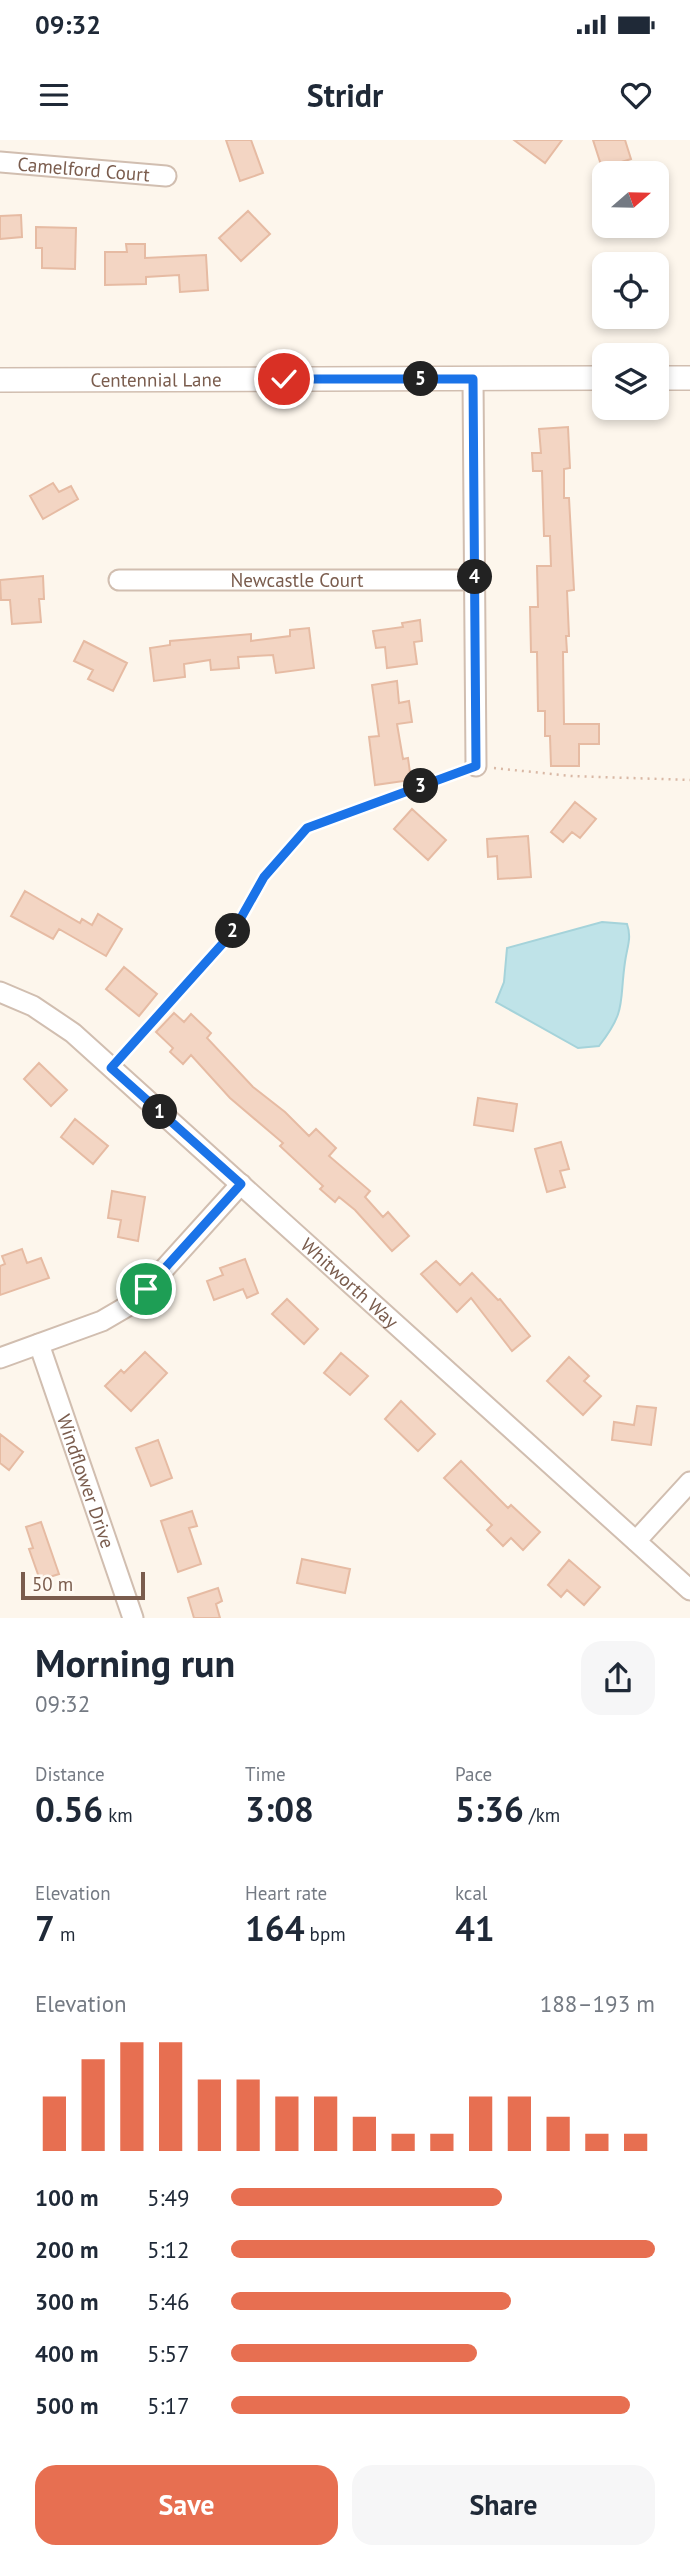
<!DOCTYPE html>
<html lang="en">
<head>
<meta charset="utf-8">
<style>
  body { margin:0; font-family:"PT Sans",sans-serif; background:#f6f6f7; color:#1f2937; height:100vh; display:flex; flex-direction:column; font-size:26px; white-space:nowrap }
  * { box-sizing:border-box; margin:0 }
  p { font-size:23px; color:#747a83 }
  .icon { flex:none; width:38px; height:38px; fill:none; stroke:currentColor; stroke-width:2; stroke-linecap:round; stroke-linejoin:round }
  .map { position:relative; height:1478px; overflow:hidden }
  .sheet { display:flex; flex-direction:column; background:#fff; flex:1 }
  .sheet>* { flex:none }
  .needle { width:46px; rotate:70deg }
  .controls { position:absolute; left:592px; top:21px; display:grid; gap:14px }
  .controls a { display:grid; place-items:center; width:77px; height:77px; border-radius:14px; background:#fff; box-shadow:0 4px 10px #0003; font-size:35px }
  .scale { position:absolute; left:21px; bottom:18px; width:124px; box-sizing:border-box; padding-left:7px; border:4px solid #7a5c4d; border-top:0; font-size:19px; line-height:24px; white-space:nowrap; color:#7a5c4d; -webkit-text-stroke:5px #fffaf3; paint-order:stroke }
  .pin { position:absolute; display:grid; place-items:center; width:60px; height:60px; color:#fff; margin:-30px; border:4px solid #fff; border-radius:50%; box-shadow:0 2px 7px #0007 }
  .km { position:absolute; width:35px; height:35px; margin:-18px; border-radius:50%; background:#222; color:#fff; font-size:19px; line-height:35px; text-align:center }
  .round { display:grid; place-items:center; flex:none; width:74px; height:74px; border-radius:21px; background:#f6f6f7 }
  .overview { display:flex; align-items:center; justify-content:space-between; height:119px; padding:0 35px }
  h1 { font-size:38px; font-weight:700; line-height:52px }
  .figures { display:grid; grid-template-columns:repeat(3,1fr); gap:10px; height:119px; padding:7px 35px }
  .figures div { display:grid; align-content:center }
  .figures b { font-size:35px; font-weight:700 }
  .figures small { font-size:19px; font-weight:400 }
  .figures p { font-size:19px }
  .chart { height:196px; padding:14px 35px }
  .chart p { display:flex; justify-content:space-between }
  .chart svg { width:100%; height:126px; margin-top:7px; stroke:#e76f51; stroke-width:6 }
  .button { display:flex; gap:14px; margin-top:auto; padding:14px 35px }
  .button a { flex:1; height:80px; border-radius:21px; background:#e76f51; color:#fff; font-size:28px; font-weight:700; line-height:80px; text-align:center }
  .button a+a { background:#f6f6f7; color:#1f2937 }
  ul { padding:0 35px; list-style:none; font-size:23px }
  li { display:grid; grid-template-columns:112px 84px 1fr; align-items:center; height:52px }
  li i { height:18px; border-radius:9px; background:#e76f51 }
  .status { display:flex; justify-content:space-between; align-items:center; height:49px; padding:0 35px; background:#fff; direction:ltr }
  .status svg { height:19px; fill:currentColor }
  header { display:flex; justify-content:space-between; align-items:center; height:91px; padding:0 35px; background:#fff; font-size:32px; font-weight:700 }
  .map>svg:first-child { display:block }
</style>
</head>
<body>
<div class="status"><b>09:32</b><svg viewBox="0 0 49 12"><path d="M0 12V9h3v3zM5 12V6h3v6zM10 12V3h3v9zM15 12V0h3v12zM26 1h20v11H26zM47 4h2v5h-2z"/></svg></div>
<header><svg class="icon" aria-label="menu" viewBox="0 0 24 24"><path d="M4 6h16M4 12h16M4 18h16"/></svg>Stridr<svg class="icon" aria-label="heart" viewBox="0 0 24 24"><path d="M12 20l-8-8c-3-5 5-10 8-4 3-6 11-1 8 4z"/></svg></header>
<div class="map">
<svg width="690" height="1478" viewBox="0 0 690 1478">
  <rect width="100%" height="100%" fill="#fdf6ec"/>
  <path fill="#bfe3e8" stroke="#a5d3da" stroke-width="2" d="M602 782 627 784C632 798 627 807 625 822 619 863 627 870 599 906L578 908 496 862 504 842 507 808Z"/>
  <path fill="#f3d5c3" stroke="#e6bba3" stroke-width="2" d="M226 0H251L263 33 240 41Z
    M514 0H562L545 23Z
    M593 0H625L631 19 602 28Z
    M248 71 270 94 241 121 219 98Z
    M21 75 22 97 0 99V76Z
    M36 87 76 88 75 129 42 128V108H36Z
    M126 104H145V118L206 115 208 150 180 152 179 135 146 137V144L105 145V112H127Z
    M568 287 570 328 564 329V358H569L574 450 567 451 569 496H566L567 512H563L564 584H599V604H579V626H551L550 596H545V571H538L537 512H531L530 467H538L537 426H551L550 396H544L542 331H533L532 313H541L539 289Z
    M53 343 59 352 71 346 78 359 43 379 30 356Z
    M43 436 44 459H39L41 482 12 484 10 460H1L0 440Z
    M420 480 422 501 414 502 417 524 387 528 385 507 376 508 373 491 403 487 402 483Z
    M309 488 314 528 276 533 273 515 238 517 239 528 211 530 210 520 184 524 185 537 154 541 150 508 170 505V501L251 494V501L290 496V490Z
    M84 501 127 523 113 551 88 539 93 530 74 521Z
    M397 541 399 563 409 561 412 582 397 584 403 619 408 618 411 640 375 645 369 597 379 596 372 545Z
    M575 662 596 679 580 698 572 692 563 702 551 692Z
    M412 669 446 700 428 720 394 689Z
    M528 696 531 737 498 739 497 716 488 717 487 699Z
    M25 751 80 783 82 779 92 785 98 774 122 789 106 816 59 789 53 799 11 776Z
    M124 827 157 854 139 876 106 849Z
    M174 873 184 882 191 874 211 893 207 898 253 947 285 972 309 996 316 989 336 1008 329 1016 370 1051 365 1057 383 1077 388 1072 409 1096 392 1111 355 1070 339 1057 335 1062 320 1049 323 1046 280 1006 283 1003 230 958 191 915 183 924 170 912 173 908 156 892Z
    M39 923 67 950 51 966 24 939Z
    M478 958 517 964 513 991 474 985Z
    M75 979 108 1006 93 1024 61 997Z
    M561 1002 569 1029 560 1031 565 1047 547 1052 535 1009Z
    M112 1051 145 1057 138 1101 118 1097 121 1080 108 1078Z
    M22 1109 27 1123 41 1118 49 1138 0 1155V1126L5 1124 2 1116Z
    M245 1119 258 1153 247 1158 243 1149 214 1160 207 1141 223 1135 220 1128Z
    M436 1121 460 1145 472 1133 498 1160 500 1159 530 1196 512 1211 471 1158 457 1172 421 1134Z
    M287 1159 318 1189 304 1204 272 1174Z
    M145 1212 167 1233 131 1271 105 1246 121 1230 124 1233Z
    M341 1213 368 1236 350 1255 324 1233Z
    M569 1217 589 1236 584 1241 601 1256 583 1275 547 1241Z
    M401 1261 435 1294 418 1311 385 1279Z
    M637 1266 656 1268 651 1305 612 1300 614 1282 634 1285Z
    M0 1294 23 1312 9 1330 0 1323Z
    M158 1300 172 1338 151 1346 136 1308Z
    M461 1321 508 1368 511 1365 540 1392 523 1410 511 1398 503 1406 487 1390 492 1385 444 1338Z
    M192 1371 197 1386 189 1388 201 1424 178 1432 161 1381Z
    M41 1382 59 1434 40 1440 29 1409 33 1408 26 1387Z
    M302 1419 350 1429 345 1453 297 1443Z
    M569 1420 600 1447 584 1465 567 1450 561 1457 548 1445Z
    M218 1448 222 1461 216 1464 220 1478H194L188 1458Z"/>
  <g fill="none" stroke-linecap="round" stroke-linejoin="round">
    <defs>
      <g id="minor">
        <path id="s1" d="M0 22 166 36"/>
        <path d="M473 239 476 626"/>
        <path id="s2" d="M119 440H475"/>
        <path id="s3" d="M0 852 33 866 73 893 690 1450"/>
        <path id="s4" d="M39 1204 133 1478"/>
        <path d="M0 1218 102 1181 126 1167 146 1149 241 1044"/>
        <path d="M636 1401 690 1342"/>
      </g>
      <g id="tertiary">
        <path d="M656 238H690"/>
        <path id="s5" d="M0 240 604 238"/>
      </g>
    </defs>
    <use href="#minor" stroke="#d1beb0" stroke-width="23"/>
    <use href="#tertiary" stroke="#d1beb0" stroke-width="26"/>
    <path stroke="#d9b8a5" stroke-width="2.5" stroke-dasharray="2 5" stroke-linecap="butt" d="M494 628 571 636 690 640
      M124 914 233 792 264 737 307 688 461 632"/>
    <use href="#minor" stroke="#fff" stroke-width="19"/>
    <use href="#tertiary" stroke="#fff" stroke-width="23"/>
  </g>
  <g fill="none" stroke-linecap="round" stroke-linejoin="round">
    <defs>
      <path id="route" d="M146 1149 241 1044 111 928 233 792 264 737 307 688 476 626 473 239H284"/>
    </defs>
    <use href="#route" stroke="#fff" stroke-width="14"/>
    <use href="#route" stroke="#1a73e8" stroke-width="9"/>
  </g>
  <g text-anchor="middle" stroke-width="5" stroke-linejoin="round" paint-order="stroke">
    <g font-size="19" fill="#7a5c4d" stroke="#fffaf3">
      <text dy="7" stroke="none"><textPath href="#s1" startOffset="84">Camelford Court</textPath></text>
      <text dy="7" stroke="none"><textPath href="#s5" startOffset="156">Centennial Lane</textPath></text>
      <text dy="7" stroke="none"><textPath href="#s2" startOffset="178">Newcastle Court</textPath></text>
      <text dy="7" stroke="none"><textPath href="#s3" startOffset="457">Whitworth Way</textPath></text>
      <text dy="7" stroke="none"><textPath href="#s4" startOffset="145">Windflower Drive</textPath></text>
    </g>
  </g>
</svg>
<div class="controls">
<a><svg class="needle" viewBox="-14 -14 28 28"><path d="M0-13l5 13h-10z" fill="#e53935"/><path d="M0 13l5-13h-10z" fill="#747a83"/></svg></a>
<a><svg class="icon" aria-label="locate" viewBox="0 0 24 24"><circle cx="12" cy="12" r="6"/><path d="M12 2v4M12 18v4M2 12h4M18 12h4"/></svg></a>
<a><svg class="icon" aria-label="layers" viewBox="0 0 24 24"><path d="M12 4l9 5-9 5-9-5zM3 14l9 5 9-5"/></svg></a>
</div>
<div class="scale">50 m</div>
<div class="pin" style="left:146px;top:1149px;background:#1e9e55"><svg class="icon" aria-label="arrive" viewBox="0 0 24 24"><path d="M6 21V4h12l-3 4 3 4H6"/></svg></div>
<div class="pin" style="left:284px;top:239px;background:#d93025"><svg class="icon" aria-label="check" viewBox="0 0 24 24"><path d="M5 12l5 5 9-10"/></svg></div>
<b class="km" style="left:160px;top:972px">1</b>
<b class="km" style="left:233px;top:791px">2</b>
<b class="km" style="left:421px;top:646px">3</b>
<b class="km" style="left:475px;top:437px">4</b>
<b class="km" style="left:421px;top:239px">5</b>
</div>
<section class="sheet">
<div class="overview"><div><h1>Morning run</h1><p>09:32</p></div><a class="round"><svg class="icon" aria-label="share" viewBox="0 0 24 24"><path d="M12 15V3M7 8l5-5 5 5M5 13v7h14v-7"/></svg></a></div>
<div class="figures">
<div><p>Distance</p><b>0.56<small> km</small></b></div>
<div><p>Time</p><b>3:08</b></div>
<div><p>Pace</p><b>5:36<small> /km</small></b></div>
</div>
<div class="figures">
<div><p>Elevation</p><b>7<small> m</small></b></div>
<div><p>Heart rate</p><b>164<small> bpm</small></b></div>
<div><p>kcal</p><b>41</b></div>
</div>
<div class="chart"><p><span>Elevation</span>188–193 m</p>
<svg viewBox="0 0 160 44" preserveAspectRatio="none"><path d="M5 44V25M15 44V12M25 44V6M35 44V6M45 44V19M55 44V19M65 44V25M75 44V25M85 44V32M95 44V38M105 44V38M115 44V25M125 44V25M135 44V32M145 44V38M155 44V38"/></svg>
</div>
<ul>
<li><b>100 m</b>5:49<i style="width:64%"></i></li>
<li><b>200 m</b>5:12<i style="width:100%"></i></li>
<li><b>300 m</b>5:46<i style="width:66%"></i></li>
<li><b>400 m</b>5:57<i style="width:58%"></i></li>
<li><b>500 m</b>5:17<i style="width:94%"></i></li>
</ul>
<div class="button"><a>Save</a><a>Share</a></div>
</section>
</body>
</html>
